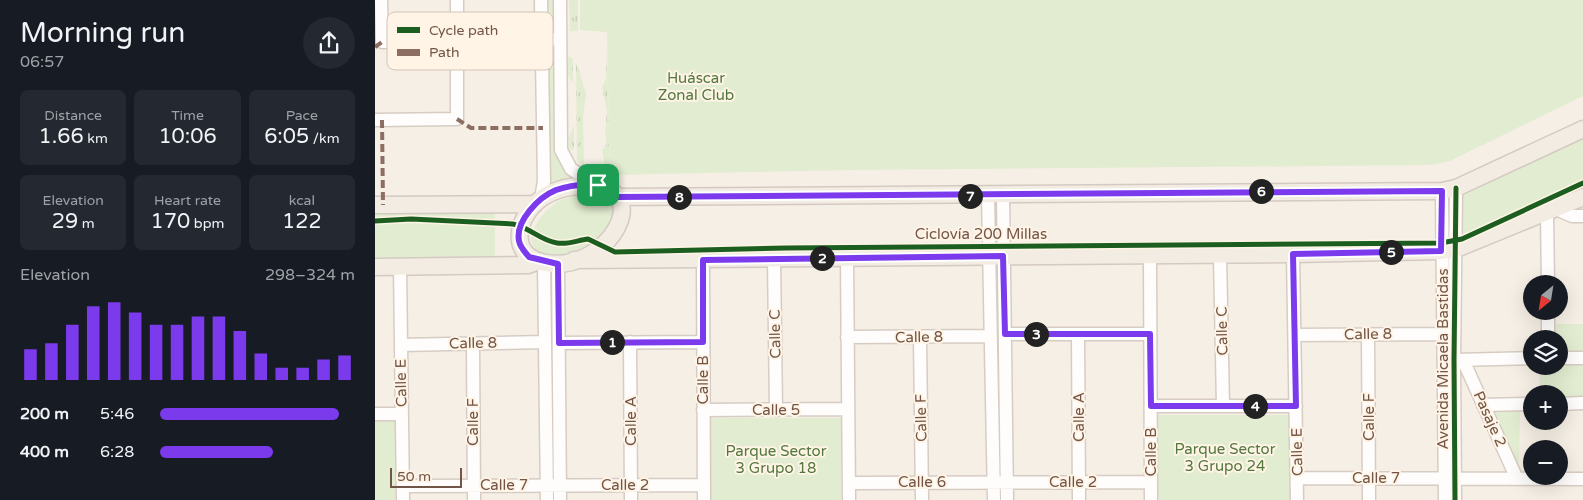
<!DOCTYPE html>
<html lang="en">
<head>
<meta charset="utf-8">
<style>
  body { margin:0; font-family:"Varela Round",sans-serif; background:#242831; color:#f1f3f6; height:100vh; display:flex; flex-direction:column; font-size:19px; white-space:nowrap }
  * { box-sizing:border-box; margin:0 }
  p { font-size:16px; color:#9ea1a6 }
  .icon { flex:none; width:28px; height:28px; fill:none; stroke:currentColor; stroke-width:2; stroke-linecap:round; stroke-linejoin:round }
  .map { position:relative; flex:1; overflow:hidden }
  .sheet { display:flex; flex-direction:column; background:#171b24; width:375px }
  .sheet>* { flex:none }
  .needle { width:32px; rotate:210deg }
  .fabs { position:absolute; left:1148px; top:275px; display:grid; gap:10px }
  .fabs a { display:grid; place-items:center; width:45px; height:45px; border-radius:50%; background:#171b24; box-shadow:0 5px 20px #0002; font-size:25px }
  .scale { position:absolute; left:15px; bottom:12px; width:72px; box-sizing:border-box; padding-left:5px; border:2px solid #725547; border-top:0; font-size:14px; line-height:18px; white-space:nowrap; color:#725547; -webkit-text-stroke:4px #fff4e5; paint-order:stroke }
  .pin { position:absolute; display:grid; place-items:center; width:42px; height:42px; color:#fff; margin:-21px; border-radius:10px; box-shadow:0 2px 8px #0006 }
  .km { position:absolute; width:25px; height:25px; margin:-12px; border-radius:50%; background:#222; color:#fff; font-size:14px; line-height:25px; text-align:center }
  .round { display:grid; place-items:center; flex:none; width:52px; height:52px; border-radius:26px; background:#242831 }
  .overview { display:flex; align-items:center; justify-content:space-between; height:85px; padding:0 20px }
  h1 { font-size:28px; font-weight:600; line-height:38px }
  .stats { display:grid; grid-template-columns:repeat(3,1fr); gap:8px; height:85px; padding:5px 20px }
  .stats div { display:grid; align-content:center; border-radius:8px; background:#242831; text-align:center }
  .stats b { font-size:21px; font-weight:600 }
  .stats small { font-size:14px; font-weight:400 }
  .stats p { font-size:14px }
  .chart { height:140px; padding:10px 20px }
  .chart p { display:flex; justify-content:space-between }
  .chart svg { width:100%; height:90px; margin-top:5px; stroke:#7c3aed; stroke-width:6 }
  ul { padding:0 20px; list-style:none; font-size:16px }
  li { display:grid; grid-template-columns:80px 60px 1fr; align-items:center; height:38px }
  li i { height:12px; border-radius:6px; background:#7c3aed }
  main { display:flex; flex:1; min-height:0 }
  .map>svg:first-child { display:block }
</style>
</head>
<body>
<main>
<section class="sheet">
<div class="overview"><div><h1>Morning run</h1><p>06:57</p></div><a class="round"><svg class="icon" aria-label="share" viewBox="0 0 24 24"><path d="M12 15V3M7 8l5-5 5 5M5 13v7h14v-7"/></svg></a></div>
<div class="stats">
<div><p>Distance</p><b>1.66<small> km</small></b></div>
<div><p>Time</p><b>10:06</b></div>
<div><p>Pace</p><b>6:05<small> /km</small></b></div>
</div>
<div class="stats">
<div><p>Elevation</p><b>29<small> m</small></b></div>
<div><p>Heart rate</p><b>170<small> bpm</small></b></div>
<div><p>kcal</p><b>122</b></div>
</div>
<div class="chart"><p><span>Elevation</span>298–324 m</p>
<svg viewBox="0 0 160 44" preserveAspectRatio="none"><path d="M5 44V29M15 44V26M25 44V17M35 44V8M45 44V6M55 44V11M65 44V17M75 44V17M85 44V13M95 44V13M105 44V20M115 44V31M125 44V38M135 44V38M145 44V34M155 44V32"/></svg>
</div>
<ul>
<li><b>200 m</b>5:46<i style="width:92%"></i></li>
<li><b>400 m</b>6:28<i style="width:58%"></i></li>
</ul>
</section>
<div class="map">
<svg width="1208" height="500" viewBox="0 0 1208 500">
  <defs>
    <pattern id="grass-tufts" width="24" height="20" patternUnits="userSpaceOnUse" patternTransform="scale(1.25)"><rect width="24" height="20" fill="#e2ecd0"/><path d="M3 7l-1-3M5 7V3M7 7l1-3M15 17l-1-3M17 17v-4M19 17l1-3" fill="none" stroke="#c5ccb4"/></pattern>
  </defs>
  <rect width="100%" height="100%" fill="#f6efe5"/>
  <path fill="url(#grass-tufts)" d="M173 0H181V33L173 32Z
    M194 0H203V31H195Z
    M173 46 181 47 189 167 198 180 174 187Z
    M232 47 235 175 232 176 227 150 232 144 230 133 232 111 227 87 231 79Z
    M194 56 198 59V82C191 78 192 67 192 59Z
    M201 61 211 94 208 117 209 169 202 160Z
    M199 125V149L198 150 194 149V138Z"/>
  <path fill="#e2ecd0" d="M205 0H1208V96L1075 161 1056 165 476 170 235 175 232 32 205 30Z
    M1208 137V191L1086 243 1084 204 1088 191Z
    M218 194C271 209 214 260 176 255 137 250 165 212 184 201 194 196 207 195 218 194Z
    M120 208V260L0 261V209Z
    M1179 324H1208V352H1184V339H1179Z
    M1184 360H1208V401H1184V394H1165L1164 366H1184Z
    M1145 410 1144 464 1141 461 1118 411Z
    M782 415H917V500H783Z
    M0 418H22L20 500H0Z
    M336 418H466V500H336Z"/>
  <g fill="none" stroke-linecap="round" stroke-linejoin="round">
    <defs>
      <path id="minor" d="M6 0 7 42 185 39
        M166 0 169 181 166 199
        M185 0 186 150 196 169 222 185
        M0 120 82 119V0
        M1067 191 1070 500
        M613 195 619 500
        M628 195 632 500
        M1181 209 1197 216H1208
        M1172 213 1173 284
        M918 254 922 500
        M775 255 776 500
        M845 255 848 406
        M472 257 474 500
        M399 259 401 410
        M328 260 329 500
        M169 263 172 500
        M183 264 185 500
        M25 266 28 500
        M630 334H775
        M703 334 704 500
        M993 334 994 500
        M920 335 1066 334
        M472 337 616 336
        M545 337 547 500
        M1173 339V311
        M255 342 256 500
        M98 343 99 500
        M184 343 328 342
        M26 345 170 342
        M1184 358H1208
        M1081 360 1156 358
        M1088 360 1142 479
        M1184 404 1208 403
        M1108 405 1156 404
        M776 406H921
        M328 410 473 409
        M0 414H27
        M922 478 1208 479
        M474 483 776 482
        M28 486 329 485
        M1080 500 1079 360 1081 188"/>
      <path id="major" d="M214 185C282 189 232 273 171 263 131 256 142 215 167 198 182 188 197 186 214 185Z
        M242 197 1067 191 1081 188 1208 129
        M0 205 160 204
        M199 260 918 254 1066 251 1081 249 1208 197
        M0 267 153 265 164 261"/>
    </defs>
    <use href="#minor" stroke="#d7ccc4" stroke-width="15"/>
    <use href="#major" stroke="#d5cac3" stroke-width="19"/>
    <use href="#minor" stroke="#fefdfb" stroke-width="12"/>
    <use href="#major" stroke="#f2ece2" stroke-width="16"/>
    <path stroke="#8d6e63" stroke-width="4" stroke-dasharray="8 4" stroke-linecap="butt" d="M0 47 7 42
      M82 119 96 128H168
      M7 120 8 205"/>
    <defs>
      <path id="cycleway" d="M0 221 36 219 138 224C154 227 166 241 182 243 193 245 203 240 213 239L240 252 411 248 1066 243 1087 239 1208 183
        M1080 500 1079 360 1081 188"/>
    </defs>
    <use href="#cycleway" stroke="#fff4e5" stroke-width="8"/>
    <use href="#cycleway" stroke="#1b5e20" stroke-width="5"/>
  </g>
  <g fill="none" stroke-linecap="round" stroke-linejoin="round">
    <defs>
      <path id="route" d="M223 185 242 197 1067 191 1066 251 918 254 921 406H776L775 334H630L628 256 328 260V342L184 343 183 264 154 257C150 252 145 247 144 241 140 221 164 197 181 190 194 185 209 184 223 185Z"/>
    </defs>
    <use href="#route" stroke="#fff" stroke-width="10"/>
    <use href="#route" stroke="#7c3aed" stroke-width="6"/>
  </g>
  <g text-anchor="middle" stroke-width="4" stroke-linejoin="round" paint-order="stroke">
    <g font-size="15" fill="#52783f" stroke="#fff4e5">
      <text x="321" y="83">Huáscar<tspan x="321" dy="17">Zonal Club</tspan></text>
      <text x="850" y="454">Parque Sector<tspan x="850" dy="17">3 Grupo 24</tspan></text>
      <text x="401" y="456">Parque Sector<tspan x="401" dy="17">3 Grupo 18</tspan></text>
    </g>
    <g font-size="15" fill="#725547" stroke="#fff4e5">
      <text x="606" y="239">Ciclovía 200 Millas</text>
      <text transform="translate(847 331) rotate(-91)" y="5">Calle C</text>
      <text transform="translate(400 334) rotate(-91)" y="5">Calle C</text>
      <text transform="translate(993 334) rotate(-1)" y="5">Calle 8</text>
      <text transform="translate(544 337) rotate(-1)" y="5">Calle 8</text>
      <text transform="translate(98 343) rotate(-1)" y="5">Calle 8</text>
      <text transform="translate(1068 359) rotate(-90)" y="5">Avenida Micaela Bastidas</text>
      <text transform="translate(328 380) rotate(-90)" y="5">Calle B</text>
      <text transform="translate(26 383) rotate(-91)" y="5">Calle E</text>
      <text x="401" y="415">Calle 5</text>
      <text transform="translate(704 417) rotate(-90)" y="5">Calle A</text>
      <text transform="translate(994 417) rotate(-90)" y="5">Calle F</text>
      <text transform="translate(546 418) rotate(-91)" y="5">Calle F</text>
      <text transform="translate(1115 419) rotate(66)" y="5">Pasaje 2</text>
      <text transform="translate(256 421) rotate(-90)" y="5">Calle A</text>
      <text transform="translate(98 422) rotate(-90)" y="5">Calle F</text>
      <text transform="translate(776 452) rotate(-90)" y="5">Calle B</text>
      <text transform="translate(922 452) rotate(-91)" y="5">Calle E</text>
      <text x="1001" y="483">Calle 7</text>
      <text x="547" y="487">Calle 6</text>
      <text x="698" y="487">Calle 2</text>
      <text x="129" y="490">Calle 7</text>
      <text x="250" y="490">Calle 2</text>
    </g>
  </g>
  <rect x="12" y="12" width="166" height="58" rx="8" fill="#fff4e5" stroke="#d5c4b6" stroke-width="1"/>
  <rect x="22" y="27" width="23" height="6" fill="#1b5e20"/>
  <rect x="22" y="49" width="23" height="7" fill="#8d6e63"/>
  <g font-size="14" fill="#725547">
    <text x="54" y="35">Cycle path</text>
    <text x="54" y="57">Path</text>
  </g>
</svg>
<div class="fabs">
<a><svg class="needle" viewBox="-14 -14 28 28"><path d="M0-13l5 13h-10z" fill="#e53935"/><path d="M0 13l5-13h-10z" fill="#9ea1a6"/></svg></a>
<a><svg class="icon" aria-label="layers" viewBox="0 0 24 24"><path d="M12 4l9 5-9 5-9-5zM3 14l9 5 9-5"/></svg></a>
<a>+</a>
<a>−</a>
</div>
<div class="scale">50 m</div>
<div class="pin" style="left:223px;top:185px;background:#1e9e55"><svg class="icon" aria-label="arrive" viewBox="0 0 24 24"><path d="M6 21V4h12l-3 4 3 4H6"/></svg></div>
<b class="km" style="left:237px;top:342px">1</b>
<b class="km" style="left:447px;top:258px">2</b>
<b class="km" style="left:661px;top:334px">3</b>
<b class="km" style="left:880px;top:406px">4</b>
<b class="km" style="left:1016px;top:252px">5</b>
<b class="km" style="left:886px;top:191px">6</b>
<b class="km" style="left:595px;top:196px">7</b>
<b class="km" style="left:304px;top:197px">8</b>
</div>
</main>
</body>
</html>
